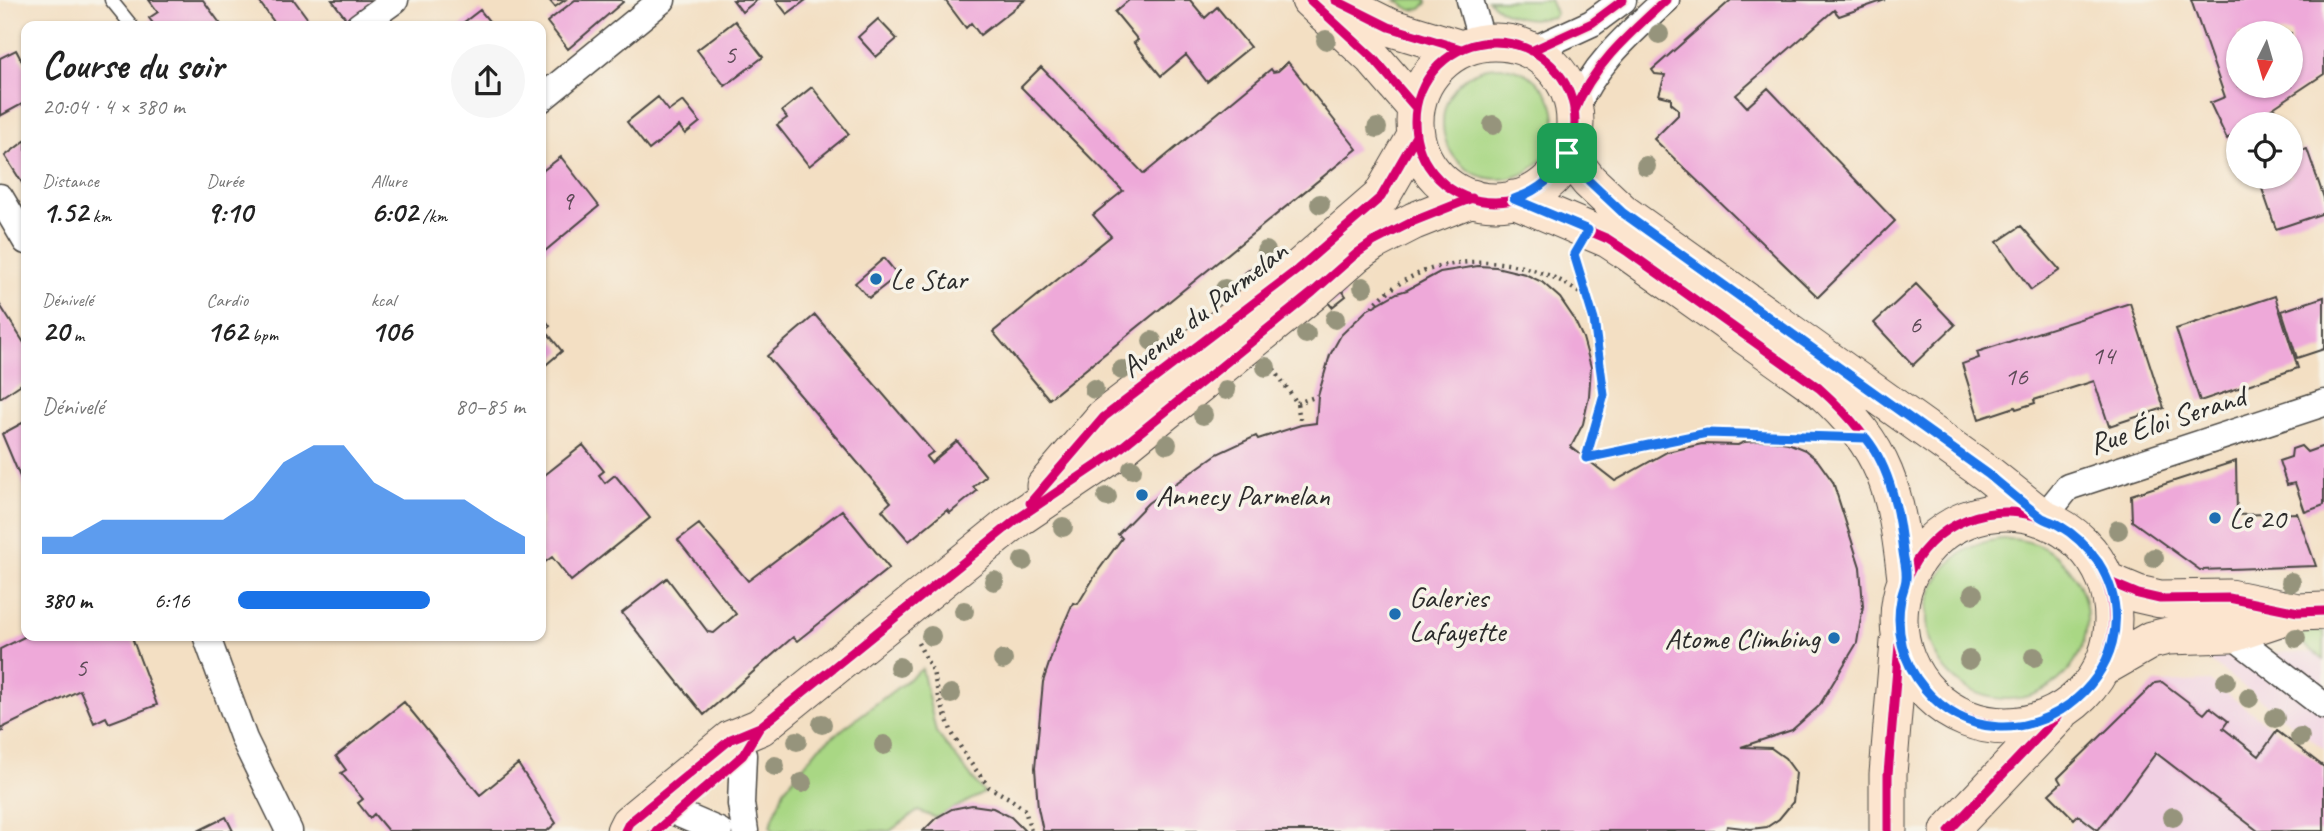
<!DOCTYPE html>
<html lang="fr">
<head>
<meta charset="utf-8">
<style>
  body { margin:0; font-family:Caveat,sans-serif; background:#f6f6f6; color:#222; height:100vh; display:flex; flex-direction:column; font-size:26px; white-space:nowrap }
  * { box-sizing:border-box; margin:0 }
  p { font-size:23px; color:#767676 }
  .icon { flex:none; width:38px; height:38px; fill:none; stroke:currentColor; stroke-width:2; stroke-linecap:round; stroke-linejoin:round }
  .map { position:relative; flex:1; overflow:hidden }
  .drawer { position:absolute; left:21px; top:21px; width:525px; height:620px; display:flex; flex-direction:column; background:#fff; border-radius:14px; box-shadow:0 2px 5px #0004 }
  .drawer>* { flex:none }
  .needle { width:46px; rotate:185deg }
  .fabs { position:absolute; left:2226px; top:21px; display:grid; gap:14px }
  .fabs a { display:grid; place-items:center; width:77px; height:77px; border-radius:50%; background:#fff; box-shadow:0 2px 5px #0004; font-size:35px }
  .pin { position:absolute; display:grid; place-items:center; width:60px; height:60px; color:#fff; margin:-30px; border-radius:14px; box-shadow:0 4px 10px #0006 }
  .round { display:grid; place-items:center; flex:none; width:74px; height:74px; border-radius:37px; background:#f6f6f6 }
  .headline { display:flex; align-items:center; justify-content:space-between; height:119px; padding:0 21px }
  h1 { font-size:38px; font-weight:700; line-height:52px }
  .metrics { display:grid; grid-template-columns:repeat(3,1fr); gap:10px; height:119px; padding:7px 21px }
  .metrics div { display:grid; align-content:center }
  .metrics b { font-size:30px; font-weight:700 }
  .metrics small { font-size:19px; font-weight:400 }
  .metrics p { font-size:19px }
  .chart { height:196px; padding:14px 21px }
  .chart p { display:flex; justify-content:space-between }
  .chart svg { width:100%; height:126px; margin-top:7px; fill:#1a73e8; opacity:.7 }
  ul { padding:0 21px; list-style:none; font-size:23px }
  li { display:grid; grid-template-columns:112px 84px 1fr; align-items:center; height:52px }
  li i { height:18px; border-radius:9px; background:#1a73e8 }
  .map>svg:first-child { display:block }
</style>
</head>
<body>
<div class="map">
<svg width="2324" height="831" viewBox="0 0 2324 831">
  <rect width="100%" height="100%" fill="#f7f3e8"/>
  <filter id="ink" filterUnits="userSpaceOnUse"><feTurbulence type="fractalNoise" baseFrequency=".0143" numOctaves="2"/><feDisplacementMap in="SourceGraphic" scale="14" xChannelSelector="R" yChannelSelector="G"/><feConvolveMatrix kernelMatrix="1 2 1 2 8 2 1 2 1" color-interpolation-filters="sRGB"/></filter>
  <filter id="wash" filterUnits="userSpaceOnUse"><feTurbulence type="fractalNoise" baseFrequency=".00686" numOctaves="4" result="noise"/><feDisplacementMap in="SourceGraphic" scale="28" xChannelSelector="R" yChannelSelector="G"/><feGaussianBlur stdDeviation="1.57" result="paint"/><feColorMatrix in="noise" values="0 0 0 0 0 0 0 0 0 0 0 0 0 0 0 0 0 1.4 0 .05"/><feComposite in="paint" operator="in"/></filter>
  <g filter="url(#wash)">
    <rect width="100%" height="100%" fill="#f3dfc3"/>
    <path fill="#f1d0e3" d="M2197 651 2324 653V749Z
      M2210 681 2277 731 2324 831H2067L2074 819 2049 794 2061 783 2058 778 2155 683Z"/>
    <path fill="#a9d784" stroke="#6a8158" stroke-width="2" d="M1396 0H1427V3L1421 9 1411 10Z
      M1488 0H1550L1556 13 1554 17C1529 21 1507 19 1488 0Z
      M1443 123a56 56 0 1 1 112 0a56 56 0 1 1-112 0Z
      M1927 619a80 80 0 1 1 160 0a80 80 0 1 1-160 0Z
      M2324 631V660L2289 633Z
      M922 669 936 732 984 793 936 818 918 811 890 831H774L770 826 784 790 819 747Z"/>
    <g id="blocks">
      <path fill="#eea9d9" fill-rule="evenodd" d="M149 0H203L222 26H155L149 18 158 12Z
        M258 0H294L313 26H277Z
        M332 0H382L350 24Z
        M549 0H565L555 7Z
        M575 0H621L623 2 568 49 547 22Z
        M733 0H757L742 12Z
        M776 0H806L787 14Z
        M945 0H1025L980 35 971 23 966 28Z
        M1129 0H1190L1205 18 1217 7 1250 47 1207 82 1186 55 1161 76 1134 43 1138 40 1115 12Z
        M1731 0H1885L1839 16 1834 10 1736 95 1747 107 1768 88 1895 221 1818 297 1654 139 1678 115V109L1671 103V98L1659 95 1665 75 1655 74 1652 70Z
        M2191 0H2324V74L2249 124H2238V131L2227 139 2210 103 2225 97ZM2238 33H2291V86H2238Z
        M480 10 493 26H459Z
        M878 19 897 39 876 57 858 37Z
        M735 21 763 57 725 86 697 50Z
        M16 50 26 69V102L0 116V58Z
        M1288 62 1357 149 1049 399 993 332 1111 236 1093 215 1123 191 1021 87 1041 67 1144 174 1271 69 1273 72 1278 71Z
        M812 87 849 134 809 166 777 125 787 118 782 111Z
        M658 97 669 111 683 101 700 122 685 134 679 126 649 150 627 122Z
        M26 140V189L5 156Z
        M2307 149 2324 198V213L2276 229 2258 177H2291V154Z
        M561 157 599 206 545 251 541 246V172Z
        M2021 226 2060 270 2031 290 1997 242Z
        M884 258 898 275 869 298 855 283Z
        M1259 262 1266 271 1253 282 1245 273Z
        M1478 266 1496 267 1525 274 1542 282 1560 298 1573 317 1583 338 1591 367 1589 396 1583 424 1571 447 1615 481 1667 452 1702 444 1738 445 1744 442 1769 440 1788 443 1805 450 1818 461 1833 482 1860 567 1863 606 1857 643 1819 706 1792 730 1741 747 1771 748 1785 758 1796 773 1793 802 1779 819 1767 827 1751 829 1727 826 1726 831H1043L1038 808 1035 768 1043 682 1056 642 1073 603 1078 604 1098 571 1122 538 1118 534 1148 503 1217 454 1256 436 1258 439 1301 425 1316 423 1318 396 1330 355 1341 335 1367 310 1397 293 1407 290 1440 272Z
        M1916 284 1955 325 1913 365 1874 323Z
        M1341 289 1346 296 1332 307 1326 300Z
        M2275 296 2298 368 2200 401 2176 329Z
        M2324 297V349L2297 358 2282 311Z
        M2130 303 2164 408 2109 426 2094 381 2034 400 2035 403 2016 409 2015 407 1979 419 1962 364 1979 358 1977 352Z
        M0 305 26 346V381L0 398Z
        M541 314 550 326 545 330 562 351 541 369Z
        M815 315 933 452 926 457 931 463 957 441 986 476 973 487 977 491 950 513 947 510 909 541 882 510 891 502 767 356Z
        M26 421V491L2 434Z
        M583 445 604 471 599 475 605 483 615 475 650 518 571 581 552 557 541 565V478Z
        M2301 446 2307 452 2324 446V505L2305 512 2295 483 2287 485 2279 461 2291 457 2292 449Z
        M2236 461 2237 515 2297 513 2316 566 2200 570 2132 521 2131 495Z
        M842 510 889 568 797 641 793 637 704 715 622 613 667 578 708 632 714 633 736 614 678 540 699 524 748 581Z
        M28 635H131L157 705 109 723 106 717 94 723 80 690 2 728 3 731 0 732V649Z
        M2162 682 2204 714 2210 707 2228 721 2223 728 2259 756 2277 731 2324 767V831H2258L2156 753 2098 830 2078 815 2074 819 2049 794 2061 783 2058 778 2155 683Z
        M404 702 480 795 518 764 556 823 547 831H388L374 814 370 818 358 803 363 799 341 773 346 770 336 756Z
        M972 805 993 808 1011 817 1025 831H923L936 818 952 809Z
        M226 817 233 831H198Z"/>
    </g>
  </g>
  <g filter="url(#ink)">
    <use href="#blocks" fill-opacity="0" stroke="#494642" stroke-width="2"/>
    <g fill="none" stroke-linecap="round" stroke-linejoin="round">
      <defs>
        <path id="service" d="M111 0 132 26"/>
        <path id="minor" d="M1470 0 1482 43
          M359 26 395 0
          M1531 51 1592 23 1623 0
          M541 99 662 0
          M1574 112C1592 66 1630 33 1666 0
          M0 197 26 241
          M2043 518 2068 487 2324 403
          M2231 634 2324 706
          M206 635 244 739 289 831
          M743 755 741 804 745 831
          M677 813 719 831"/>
        <path id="secondary" d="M1310 0 1373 58 1416 108
          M1335 0 1389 27 1461 49
          M1415 122a80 80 0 1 1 160 0a80 80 0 1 1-160 0Z
          M1567 153 1589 181 1623 213 1988 474 2042 517
          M1514 199 1608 239 1628 252 1819 388C1887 449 1896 490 1906 579
          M1045 486 1104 417 1297 270 1381 197 1416 136
          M1899 619a107 107 0 1 1 214 0a107 107 0 1 1-214 0Z
          M2107 581 2138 594 2160 599 2229 598 2298 612 2324 611
          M2102 668 2151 640 2168 636 2231 634 2294 613
          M625 831 629 823 731 739 760 727 1017 519 1112 455 1313 292 1356 254 1373 242 1414 221 1472 198
          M1888 831V774L1899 642
          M1949 831 2059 715"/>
      </defs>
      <use href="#service" stroke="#494642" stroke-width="15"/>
      <use href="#minor" stroke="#494642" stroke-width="29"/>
      <use href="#secondary" stroke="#494642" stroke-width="39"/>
      <path stroke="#494642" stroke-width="4.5" stroke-dasharray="2 5" stroke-linecap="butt" d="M1578 265 1594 320 1604 395 1586 458 1707 434 1816 436
        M1372 307C1415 258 1487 252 1545 274 1560 279 1574 289 1587 298
        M1274 369 1297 403 1301 425
        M1297 403 1318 396
        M918 643 933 672 940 701 952 733 969 761 989 787 1009 798 1025 810 1031 831"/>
      <use href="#service" stroke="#fff" stroke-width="12"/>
      <use href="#minor" stroke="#fff" stroke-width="26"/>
      <use href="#secondary" stroke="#fce5cf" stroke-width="37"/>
      <defs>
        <path id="cycleway" d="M1310 0 1373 58 1416 108
          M1335 0 1389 27 1461 49
          M1415 122a80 80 0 1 1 160 0a80 80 0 1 1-160 0Z
          M1531 51 1592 23 1623 0
          M1574 112C1592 66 1630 33 1666 0
          M1567 153 1589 181 1623 213 1988 474 2038 514
          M1514 199 1608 239 1628 252 1819 388C1887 449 1896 490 1906 578
          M1030 503 1104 417 1297 270 1381 197 1416 136
          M1899 619a107 107 0 1 1 214 0a107 107 0 1 1-214 0Z
          M2107 581 2138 594 2160 599 2229 598 2298 612 2324 611
          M625 831 629 823 731 739 760 727 1017 519 1112 455 1313 292 1356 254 1373 242 1414 221 1472 198
          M656 831 743 755 760 727
          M1888 831V774L1899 645
          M1949 831 2057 717"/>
      </defs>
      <use href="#cycleway" stroke="#f7f3e8" stroke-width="13"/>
      <use href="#cycleway" stroke="#d6006c" stroke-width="9"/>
    </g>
    <g fill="#96947c">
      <circle cx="1659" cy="34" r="10"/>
      <circle cx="1326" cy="40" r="10"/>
      <circle cx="1493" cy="125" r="10"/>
      <circle cx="1377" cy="128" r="10"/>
      <circle cx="1646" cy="166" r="10"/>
      <circle cx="1320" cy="204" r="10"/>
      <circle cx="1266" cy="251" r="10"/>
      <circle cx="1363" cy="287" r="10"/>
      <circle cx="1225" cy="289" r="10"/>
      <circle cx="1335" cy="319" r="10"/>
      <circle cx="1306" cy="334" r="10"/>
      <circle cx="1152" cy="341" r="10"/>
      <circle cx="1266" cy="367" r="10"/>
      <circle cx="1122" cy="370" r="10"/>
      <circle cx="1094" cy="389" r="10"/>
      <circle cx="1226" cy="390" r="10"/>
      <circle cx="1203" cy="415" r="10"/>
      <circle cx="1167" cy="444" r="10"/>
      <circle cx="1132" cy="469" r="10"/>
      <circle cx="1107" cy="497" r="10"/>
      <circle cx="1063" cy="527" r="10"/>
      <circle cx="2118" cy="530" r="10"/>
      <circle cx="2154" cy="558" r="10"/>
      <circle cx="1023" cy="561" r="10"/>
      <circle cx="994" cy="581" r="10"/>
      <circle cx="2291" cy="582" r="10"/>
      <circle cx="1973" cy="594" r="10"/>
      <circle cx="964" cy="611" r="10"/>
      <circle cx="931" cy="636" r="10"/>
      <circle cx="2296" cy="638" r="10"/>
      <circle cx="2034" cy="657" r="10"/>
      <circle cx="1003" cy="660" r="10"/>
      <circle cx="1969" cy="660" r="10"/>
      <circle cx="899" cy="667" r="10"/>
      <circle cx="2226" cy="681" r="10"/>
      <circle cx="951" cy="694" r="10"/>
      <circle cx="2249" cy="698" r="10"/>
      <circle cx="2275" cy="718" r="10"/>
      <circle cx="822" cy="724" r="10"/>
      <circle cx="2300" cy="737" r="10"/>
      <circle cx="797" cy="741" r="10"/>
      <circle cx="884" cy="745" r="10"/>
      <circle cx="775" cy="766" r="10"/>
      <circle cx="802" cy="783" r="10"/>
      <circle cx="2173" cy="817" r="10"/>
    </g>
  </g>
  <g fill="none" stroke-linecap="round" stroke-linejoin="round" filter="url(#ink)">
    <defs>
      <path id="route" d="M1567 153 1589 181 1623 213 1988 474C2005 488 2023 504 2041 517 2047 521 2054 522 2060 526 2076 535 2088 548 2098 562 2168 672 2009 790 1924 688 1903 663 1895 630 1901 599 1902 592 1906 585 1906 578 1907 570 1904 560 1903 552 1899 514 1891 469 1866 438L1707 433 1586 458 1604 395 1594 320 1574 254 1588 230 1514 199C1539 191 1556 177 1567 153Z"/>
    </defs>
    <use href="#route" stroke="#fff" stroke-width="14"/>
    <use href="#route" stroke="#1a73e8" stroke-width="9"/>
  </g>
  <g fill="#1f6fb2" stroke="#f7f3e8" stroke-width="2.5">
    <circle cx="876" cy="279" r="7"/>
    <circle cx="1142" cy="495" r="7"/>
    <circle cx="2215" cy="518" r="7"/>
    <circle cx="1395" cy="614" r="7"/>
    <circle cx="1834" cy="638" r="7"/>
  </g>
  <g text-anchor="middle" stroke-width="7" stroke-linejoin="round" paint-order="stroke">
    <g font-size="26" fill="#5c4a56">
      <text x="730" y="63">5</text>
      <text x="567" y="209">9</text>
      <text x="1915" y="333">6</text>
      <text x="2103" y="364">14</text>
      <text x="2016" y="385">16</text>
      <text x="81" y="676">5</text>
    </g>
    <g font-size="30" fill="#2b2b2b" stroke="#f7f3e8" text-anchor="start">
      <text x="890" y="289">Le Star</text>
      <text x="1156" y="505">Annecy Parmelan</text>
      <text x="2229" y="528">Le 20</text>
      <text x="1409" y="607">Galeries<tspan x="1409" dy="34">Lafayette</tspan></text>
      <text x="1820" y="648" text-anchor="end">Atome Climbing</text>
    </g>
    <g font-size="30" fill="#2b2b2b" stroke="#f7f3e8">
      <text transform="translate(1204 309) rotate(-38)" y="10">Avenue du Parmelan</text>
      <text transform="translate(2167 420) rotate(-18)" y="10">Rue Éloi Serand</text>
    </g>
  </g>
</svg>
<div class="fabs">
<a><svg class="needle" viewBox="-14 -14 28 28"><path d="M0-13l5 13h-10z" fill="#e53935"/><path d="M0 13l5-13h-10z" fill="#767676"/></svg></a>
<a><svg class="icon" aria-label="locate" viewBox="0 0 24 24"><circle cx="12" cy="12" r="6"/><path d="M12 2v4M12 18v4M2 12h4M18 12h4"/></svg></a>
</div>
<div class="pin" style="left:1567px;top:153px;background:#1e9e55"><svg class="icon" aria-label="arrive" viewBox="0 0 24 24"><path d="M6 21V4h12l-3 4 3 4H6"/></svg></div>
<section class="drawer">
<div class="headline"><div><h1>Course du soir</h1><p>20:04 · 4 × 380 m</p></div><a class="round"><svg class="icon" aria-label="share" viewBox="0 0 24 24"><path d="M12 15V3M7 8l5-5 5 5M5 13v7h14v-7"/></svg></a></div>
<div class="metrics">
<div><p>Distance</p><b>1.52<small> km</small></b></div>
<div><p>Durée</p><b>9:10</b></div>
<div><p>Allure</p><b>6:02<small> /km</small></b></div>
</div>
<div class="metrics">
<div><p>Dénivelé</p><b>20<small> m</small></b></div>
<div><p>Cardio</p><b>162<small> bpm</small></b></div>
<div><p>kcal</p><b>106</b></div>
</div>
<div class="chart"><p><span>Dénivelé</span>80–85 m</p>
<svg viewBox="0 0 160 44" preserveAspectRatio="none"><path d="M0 44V38L10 38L20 32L30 32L40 32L50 32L60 32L70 25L80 12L90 6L100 6L110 19L120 25L130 25L140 25L150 32L160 38V44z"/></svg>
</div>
<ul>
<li><b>380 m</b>6:16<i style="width:67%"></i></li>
</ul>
</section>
</div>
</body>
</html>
